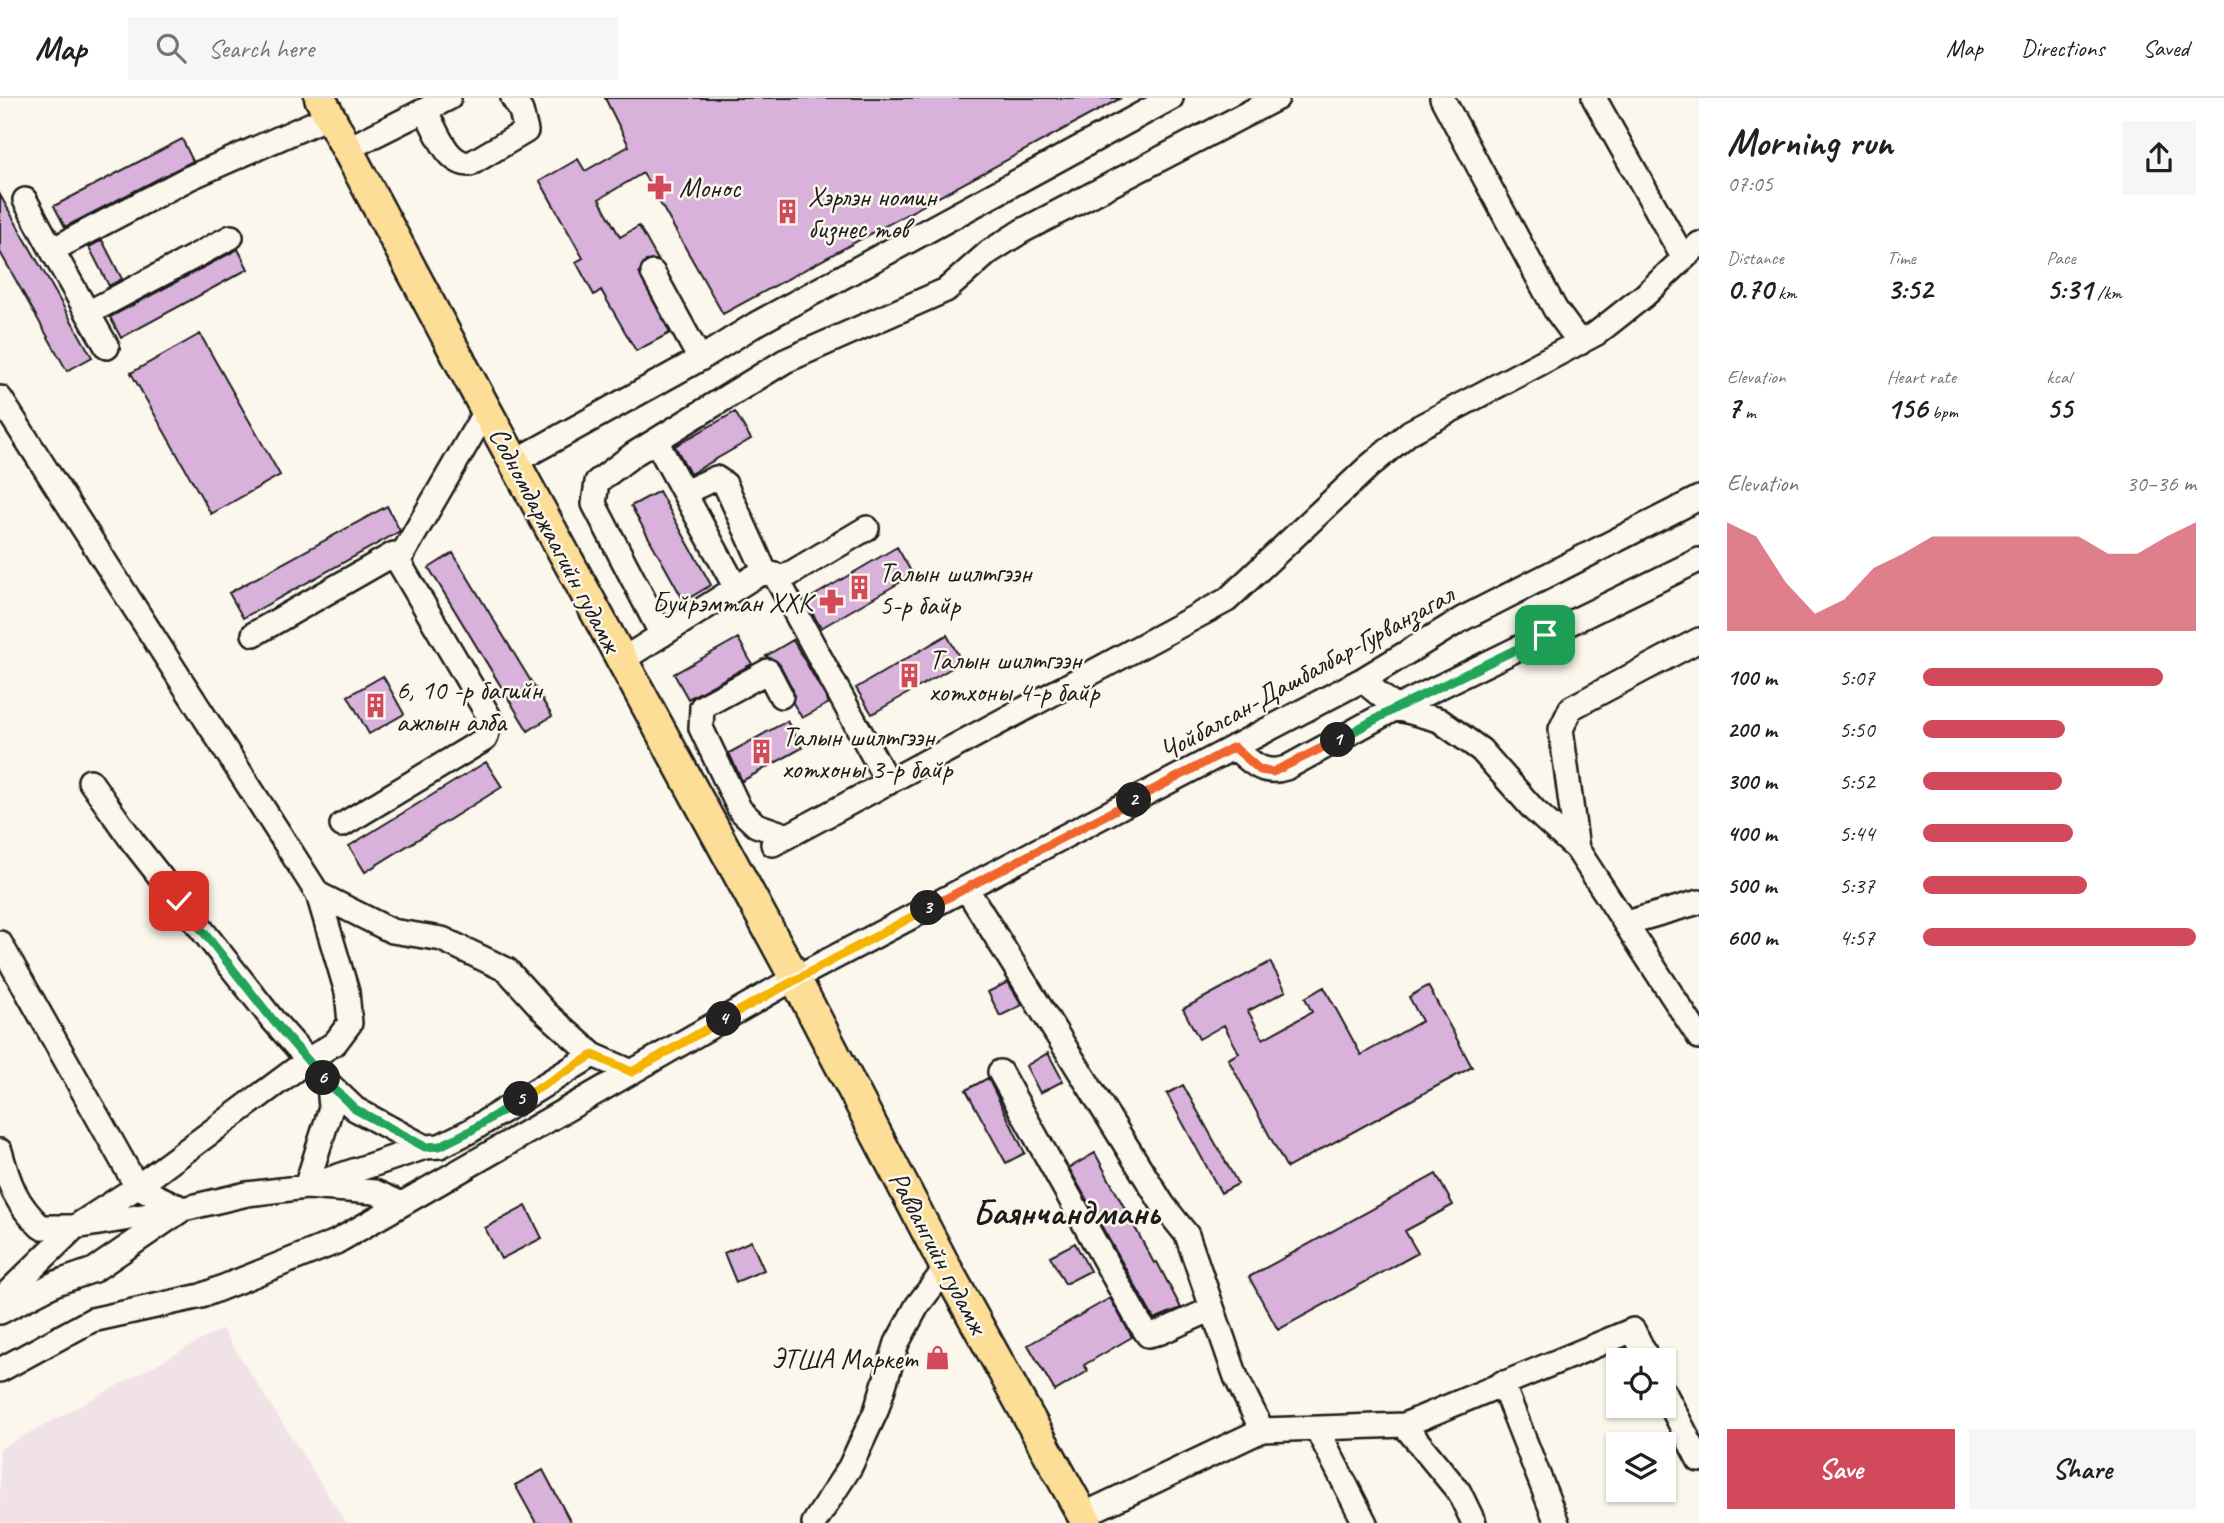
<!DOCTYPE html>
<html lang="en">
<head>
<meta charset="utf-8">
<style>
  body { margin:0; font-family:Caveat,sans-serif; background:#f6f6f6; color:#202124; height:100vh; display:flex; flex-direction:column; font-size:26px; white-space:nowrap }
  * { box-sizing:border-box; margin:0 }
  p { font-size:23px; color:#757577 }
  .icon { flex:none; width:38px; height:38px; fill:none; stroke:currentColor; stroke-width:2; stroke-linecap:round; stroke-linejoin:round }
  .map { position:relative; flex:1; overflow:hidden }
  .details { display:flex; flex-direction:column; background:#fff; width:525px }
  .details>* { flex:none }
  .buttons { position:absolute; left:1606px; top:1250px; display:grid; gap:14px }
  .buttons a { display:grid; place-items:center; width:70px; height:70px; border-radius:0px; background:#fff; box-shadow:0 2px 5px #0004; font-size:35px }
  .pin { position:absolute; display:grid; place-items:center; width:60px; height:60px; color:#fff; margin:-30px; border-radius:14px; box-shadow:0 4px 10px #0006 }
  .km { position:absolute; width:35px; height:35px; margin:-18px; border-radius:50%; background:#222; color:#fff; font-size:19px; line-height:35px; text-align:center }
  .round { display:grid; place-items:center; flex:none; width:74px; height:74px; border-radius:0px; background:#f6f6f6 }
  .headline { display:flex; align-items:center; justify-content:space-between; height:119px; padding:0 28px }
  h1 { font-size:38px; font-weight:700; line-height:52px }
  .stats { display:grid; grid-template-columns:repeat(3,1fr); gap:10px; height:119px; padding:7px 28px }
  .stats div { display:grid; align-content:center }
  .stats b { font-size:30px; font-weight:700 }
  .stats small { font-size:19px; font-weight:400 }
  .stats p { font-size:19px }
  .chart { height:196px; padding:14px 28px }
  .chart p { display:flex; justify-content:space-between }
  .chart svg { width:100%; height:126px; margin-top:7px; fill:#d1495b; opacity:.7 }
  .action { display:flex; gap:14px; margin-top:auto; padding:14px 28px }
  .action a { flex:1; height:80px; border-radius:0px; background:#d1495b; color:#fff; font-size:28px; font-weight:700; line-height:80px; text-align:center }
  .action a+a { background:#f6f6f6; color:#202124 }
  ul { padding:0 28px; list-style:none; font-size:23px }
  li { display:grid; grid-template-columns:112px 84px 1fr; align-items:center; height:52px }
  li i { height:18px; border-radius:9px; background:#d1495b }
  header { display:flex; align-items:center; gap:42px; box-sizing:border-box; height:98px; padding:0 35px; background:#fff; border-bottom:2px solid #e0e0e0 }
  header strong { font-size:33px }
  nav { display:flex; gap:38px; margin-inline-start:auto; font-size:24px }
  .search { width:490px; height:63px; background:#f6f6f6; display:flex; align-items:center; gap:18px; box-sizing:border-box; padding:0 24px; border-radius:0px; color:#757577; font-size:26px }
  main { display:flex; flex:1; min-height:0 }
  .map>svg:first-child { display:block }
</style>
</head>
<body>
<header>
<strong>Map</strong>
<div class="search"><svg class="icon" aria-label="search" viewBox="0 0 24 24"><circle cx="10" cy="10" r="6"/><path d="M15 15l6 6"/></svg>Search here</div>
<nav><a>Map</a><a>Directions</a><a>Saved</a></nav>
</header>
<main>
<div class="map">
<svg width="1699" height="1425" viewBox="0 0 1699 1425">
  <rect width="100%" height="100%" fill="#fbf7ec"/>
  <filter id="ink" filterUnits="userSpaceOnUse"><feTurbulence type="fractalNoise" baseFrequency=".0143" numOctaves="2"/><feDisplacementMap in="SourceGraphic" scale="14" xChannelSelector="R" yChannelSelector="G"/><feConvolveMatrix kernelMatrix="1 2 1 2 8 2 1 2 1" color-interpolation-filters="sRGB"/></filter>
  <g filter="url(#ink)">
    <path fill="#f0e2e7" d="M222 1231 346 1425H0V1351Z"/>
    <path fill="#d8b2db" stroke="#1c1c1c" stroke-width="2" d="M605 0H1121L723 216 643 75 599 101 620 139 639 128 658 162 646 163 639 175 670 235 636 253 601 192 594 197 576 164 583 160 540 83 578 61 585 73 629 48Z
      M182 41 193 63 65 129 54 108Z
      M0 97 92 259 67 273 0 154Z
      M102 142 122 181 109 188 89 149Z
      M238 151 248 171 121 240 110 219Z
      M200 236 280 377 211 416 131 275Z
      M735 314 751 341 690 376 675 348Z
      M659 393 711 487 684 503 631 408Z
      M387 408 400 433 243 520 229 495Z
      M897 449 913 477 821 530 805 503Z
      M453 455 552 618 528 633 429 470Z
      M947 537 962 564 872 616 856 590Z
      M738 540 752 566 688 601 674 576Z
      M793 542 829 605 802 620 793 605V592L780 567 766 558Z
      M383 578 404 616 369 636 348 598Z
      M787 623 802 650 742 683 729 655Z
      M486 664 502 689 365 774 349 748Z
      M1270 864 1286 893 1248 913 1263 941 1312 914 1305 900 1324 889 1361 957 1422 923 1409 899 1428 888 1472 969 1287 1070 1228 961 1239 955 1224 927 1199 941 1183 911Z
      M1008 884 1022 907 1000 918 988 894Z
      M1048 955 1063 983 1040 995 1026 968Z
      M988 980 1025 1055 1006 1065 966 992Z
      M1183 987 1238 1086 1221 1095 1167 996Z
      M1095 1055 1154 1165 1157 1164 1181 1210 1154 1221 1102 1129 1069 1070Z
      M1436 1076 1453 1107 1405 1133 1418 1155 1278 1232 1249 1179Z
      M526 1108 542 1140 501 1161 485 1130Z
      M751 1143 764 1172 736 1184 724 1155Z
      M1075 1145 1090 1173 1065 1186 1050 1158Z
      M1110 1200 1132 1239 1084 1267 1088 1273 1055 1293 1028 1247Z
      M543 1372 571 1425H536L515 1387Z"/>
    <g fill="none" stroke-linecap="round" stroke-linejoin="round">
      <defs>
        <path id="minor" d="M1442 0 1555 211 1580 245
          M1594 0 1683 159
          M425 12C436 31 446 66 470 66L526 33 521 13 513 0
          M349 50 449 0
          M25 102 52 152
          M653 175 700 261
          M88 215 231 139
          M107 249 52 152 189 80 330 18
          M0 300 318 796 347 894 350 925 335 945 308 962 137 1089 75 1129 0 1202
          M656 343 736 490
          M514 364 700 261 756 226 1171 0
          M685 394 716 380 725 386 765 474
          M398 464 486 312
          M778 483 867 430
          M254 536 394 456 491 622 485 641 342 727
          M662 537 594 406 597 384 634 356 785 263 946 192 989 154 1022 133 1277 0
          M1699 542 1571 610 1561 631 1577 751 1699 939
          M622 562 752 480 765 474 775 477 888 685
          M1362 582 1396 610 1439 622 1481 652 1534 712 1577 751
          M781 598 768 573 702 609 701 630 740 712 756 727 788 738
          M1234 649C1251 664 1262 678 1286 670L1396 610 1699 462
          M90 683 133 744 272 921 329 986 331 1010 306 1089 425 1049
          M773 746 1227 502 1367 370 1410 334 1597 235 1645 197 1699 146
          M966 790 1163 1107 1187 1137 1236 1279 1262 1332
          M318 796 392 833 442 841 507 872 546 915 593 957 632 974
          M1626 825 1699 804
          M0 845 137 1089 183 1111
          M1000 974 1139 1224 1148 1237 1161 1234 1212 1211
          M329 986 355 1011 425 1049 440 1048 470 1033 593 957
          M0 1053C9 1086 16 1106 41 1129H75L179 1112
          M0 1214 56 1185 94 1172 183 1111 247 1096 306 1089 375 1094 402 1106
          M0 1272 92 1222 201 1198 336 1144 795 880 1362 582 1462 521 1699 400
          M1502 1285 1557 1425
          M1664 1294 1699 1362
          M1404 1327 1459 1394 1474 1425
          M1317 1331 1365 1425
          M1083 1417 1262 1332 1404 1327 1633 1232 1648 1262
          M814 1425 850 1369 876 1313 897 1245 917 1208 946 1170"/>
        <path id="major" d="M320 0 486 312 795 880 946 1170 1087 1425"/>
      </defs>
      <use href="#minor" stroke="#1c1c1c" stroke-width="28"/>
      <use href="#major" stroke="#1c1c1c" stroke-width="35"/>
      <use href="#minor" stroke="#fbf7ec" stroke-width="23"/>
      <use href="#major" stroke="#fcde96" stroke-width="30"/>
    </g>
  </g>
  <g fill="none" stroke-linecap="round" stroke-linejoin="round" filter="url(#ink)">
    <defs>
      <path id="split-1" d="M1338 642 1396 610 1545 537"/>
      <path id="split-2" d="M1134 702 1234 649 1260 672 1273 674 1338 642"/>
      <path id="split-3" d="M928 810 1134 702"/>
      <path id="split-4" d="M724 921 928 810"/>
      <path id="split-5" d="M521 1001 593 957 632 974 724 921"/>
      <path id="split-6" d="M323 980 355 1011 425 1049 440 1048 470 1033 521 1001"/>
      <path id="split-7" d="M179 803 272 921 323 980"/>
    </defs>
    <use href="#split-1" stroke="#fff" stroke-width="14"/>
    <use href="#split-2" stroke="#fff" stroke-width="14"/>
    <use href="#split-3" stroke="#fff" stroke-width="14"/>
    <use href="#split-4" stroke="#fff" stroke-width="14"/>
    <use href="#split-5" stroke="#fff" stroke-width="14"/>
    <use href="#split-6" stroke="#fff" stroke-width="14"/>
    <use href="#split-7" stroke="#fff" stroke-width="14"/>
    <use href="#split-1" stroke="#22a559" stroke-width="9"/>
    <use href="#split-2" stroke="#f0652b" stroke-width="9"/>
    <use href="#split-3" stroke="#f0652b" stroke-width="9"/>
    <use href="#split-4" stroke="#f5b400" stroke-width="9"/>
    <use href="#split-5" stroke="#f5b400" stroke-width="9"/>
    <use href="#split-6" stroke="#22a559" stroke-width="9"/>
    <use href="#split-7" stroke="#22a559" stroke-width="9"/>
  </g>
  <defs>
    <symbol id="pharmacy-bare" viewBox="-9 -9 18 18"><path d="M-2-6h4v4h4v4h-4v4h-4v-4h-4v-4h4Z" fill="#d1495b" stroke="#fbf7ec" stroke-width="2.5" paint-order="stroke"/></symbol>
    <symbol id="building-bare" viewBox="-9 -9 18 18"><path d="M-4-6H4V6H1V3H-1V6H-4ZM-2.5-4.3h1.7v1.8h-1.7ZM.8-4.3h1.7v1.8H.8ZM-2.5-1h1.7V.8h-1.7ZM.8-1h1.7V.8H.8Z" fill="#d1495b" stroke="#fbf7ec" stroke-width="2.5" paint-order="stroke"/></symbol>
    <symbol id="shop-bare" viewBox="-9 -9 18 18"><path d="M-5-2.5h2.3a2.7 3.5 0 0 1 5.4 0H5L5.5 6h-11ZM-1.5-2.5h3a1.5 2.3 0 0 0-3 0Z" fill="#d1495b" stroke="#fbf7ec" stroke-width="2.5" paint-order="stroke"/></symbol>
  </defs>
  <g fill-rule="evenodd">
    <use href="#pharmacy-bare" x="642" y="72" width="35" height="35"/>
    <use href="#building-bare" x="770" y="96" width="35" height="35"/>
    <use href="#building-bare" x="842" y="472" width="35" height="35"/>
    <use href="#pharmacy-bare" x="814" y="486" width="35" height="35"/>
    <use href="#building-bare" x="892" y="560" width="35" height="35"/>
    <use href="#building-bare" x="358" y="590" width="35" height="35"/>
    <use href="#building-bare" x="744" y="636" width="35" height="35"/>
    <use href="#shop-bare" x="920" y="1242" width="35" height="35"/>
  </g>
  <g text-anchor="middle" stroke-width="5" stroke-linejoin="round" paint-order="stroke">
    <g font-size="28" fill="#1c1c1c" stroke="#fbf7ec" text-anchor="start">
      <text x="679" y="99">Монос</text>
      <text x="808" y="108">Хэрлэн номин<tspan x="808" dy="32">бизнес төв</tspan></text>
      <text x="879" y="484">Талын шилтгээн<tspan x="879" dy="32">5-р байр</tspan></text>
      <text x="812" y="514" text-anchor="end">Буйрэмтан ХХК</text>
      <text x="929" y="571">Талын шилтгээн<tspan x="929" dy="32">хотхоны 4-р байр</tspan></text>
      <text x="396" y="601">6, 10 -р багийн<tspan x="396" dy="32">ажлын алба</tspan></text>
      <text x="782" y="648">Талын шилтгээн<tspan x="782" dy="32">хотхоны 3-р байр</tspan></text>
      <text x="918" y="1270" text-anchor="end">ЭТША Маркет</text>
    </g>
    <g font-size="28" fill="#1c1c1c" stroke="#fbf7ec">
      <text transform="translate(556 441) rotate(62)" y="10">Содномдаржаагийн гудамж</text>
      <text transform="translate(1306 574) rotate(-29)" y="10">Чойбалсан-Дашбалбар-Гурванзагал</text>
      <text transform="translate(939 1154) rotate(62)" y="10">Равдангийн гудамж</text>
    </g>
    <g font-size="35" font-weight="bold" fill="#1c1c1c" stroke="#fbf7ec">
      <text x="1066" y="1126">Баянчандмань</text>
    </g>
  </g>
</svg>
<div class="buttons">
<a><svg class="icon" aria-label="locate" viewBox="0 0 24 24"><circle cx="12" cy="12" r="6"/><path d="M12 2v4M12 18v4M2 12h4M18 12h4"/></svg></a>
<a><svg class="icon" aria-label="layers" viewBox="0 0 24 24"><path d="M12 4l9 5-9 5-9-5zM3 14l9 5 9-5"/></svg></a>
</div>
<div class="pin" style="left:1545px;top:537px;background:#1e9e55"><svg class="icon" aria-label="arrive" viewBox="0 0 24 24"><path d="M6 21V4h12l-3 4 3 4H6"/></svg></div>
<div class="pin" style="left:179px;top:803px;background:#d93025"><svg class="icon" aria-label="check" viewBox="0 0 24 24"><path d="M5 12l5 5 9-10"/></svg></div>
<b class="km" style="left:1338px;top:642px">1</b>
<b class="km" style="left:1134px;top:702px">2</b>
<b class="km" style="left:928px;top:810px">3</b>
<b class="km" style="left:724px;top:921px">4</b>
<b class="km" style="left:521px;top:1001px">5</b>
<b class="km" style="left:323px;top:980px">6</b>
</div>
<section class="details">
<div class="headline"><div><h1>Morning run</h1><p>07:05</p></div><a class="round"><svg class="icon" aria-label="share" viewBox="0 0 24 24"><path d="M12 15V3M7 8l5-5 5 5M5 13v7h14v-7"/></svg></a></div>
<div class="stats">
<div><p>Distance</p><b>0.70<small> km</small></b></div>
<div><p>Time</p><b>3:52</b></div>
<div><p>Pace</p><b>5:31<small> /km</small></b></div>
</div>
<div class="stats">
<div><p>Elevation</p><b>7<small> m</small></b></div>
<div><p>Heart rate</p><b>156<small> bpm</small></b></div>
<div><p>kcal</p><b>55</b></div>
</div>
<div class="chart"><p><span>Elevation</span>30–36 m</p>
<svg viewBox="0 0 160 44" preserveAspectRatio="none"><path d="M0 44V6L10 11L20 27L30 38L40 33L50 22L60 17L70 11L80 11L90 11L100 11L110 11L120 11L130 17L140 17L150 11L160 6V44z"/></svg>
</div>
<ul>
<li><b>100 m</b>5:07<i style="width:88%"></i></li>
<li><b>200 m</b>5:50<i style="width:52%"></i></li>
<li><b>300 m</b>5:52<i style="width:51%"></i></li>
<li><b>400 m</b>5:44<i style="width:55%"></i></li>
<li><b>500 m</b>5:37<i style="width:60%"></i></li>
<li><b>600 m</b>4:57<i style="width:100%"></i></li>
</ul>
<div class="action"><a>Save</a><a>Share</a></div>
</section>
</main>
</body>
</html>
